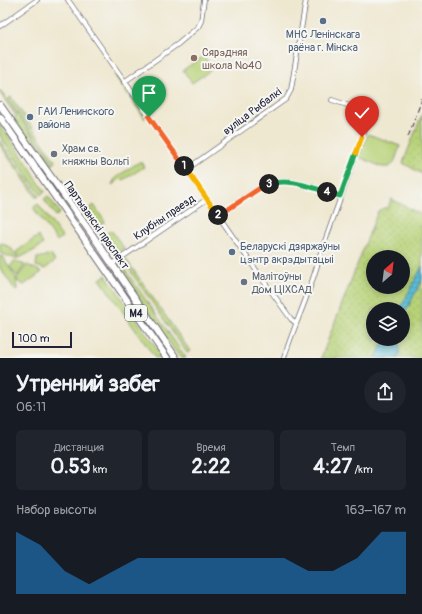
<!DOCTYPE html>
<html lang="ru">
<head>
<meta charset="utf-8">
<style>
  body { margin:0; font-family:Pangolin,sans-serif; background:#20242c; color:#f1f3f6; height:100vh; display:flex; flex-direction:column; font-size:15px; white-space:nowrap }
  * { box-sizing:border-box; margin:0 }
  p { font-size:13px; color:#9ea1a6 }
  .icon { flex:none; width:22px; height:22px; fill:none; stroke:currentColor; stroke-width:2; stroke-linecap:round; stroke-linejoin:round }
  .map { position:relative; height:358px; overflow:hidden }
  .drawer { display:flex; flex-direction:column; background:#171b24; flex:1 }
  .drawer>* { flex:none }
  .needle { width:26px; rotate:28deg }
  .fabs { position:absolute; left:366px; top:250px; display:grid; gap:8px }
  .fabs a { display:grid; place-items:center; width:44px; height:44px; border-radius:50%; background:#171b24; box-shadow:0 2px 6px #0003; font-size:20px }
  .scale { position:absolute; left:12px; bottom:10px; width:60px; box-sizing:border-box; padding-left:4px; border:2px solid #22223b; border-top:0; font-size:11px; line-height:14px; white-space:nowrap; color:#22223b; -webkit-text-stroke:3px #f6f6f2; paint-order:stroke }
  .pin { position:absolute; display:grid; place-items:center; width:34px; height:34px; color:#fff; margin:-41px -17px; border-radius:50% 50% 50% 0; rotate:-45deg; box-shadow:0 0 4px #0007 }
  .pin .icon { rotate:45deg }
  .km { position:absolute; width:20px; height:20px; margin:-10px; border-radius:50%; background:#222; color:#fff; font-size:11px; line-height:20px; text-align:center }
  .round { display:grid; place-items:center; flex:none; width:42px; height:42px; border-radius:21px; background:#20242c }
  .headline { display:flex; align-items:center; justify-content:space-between; height:68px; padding:0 16px }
  h1 { font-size:22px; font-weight:700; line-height:30px }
  .figures { display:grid; grid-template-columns:repeat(3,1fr); gap:6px; height:68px; padding:4px 16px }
  .figures div { display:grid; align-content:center; border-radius:6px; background:#20242c; text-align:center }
  .figures b { font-size:20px; font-weight:700 }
  .figures small { font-size:11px; font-weight:400 }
  .figures p { font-size:11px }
  .chart { height:112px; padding:8px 16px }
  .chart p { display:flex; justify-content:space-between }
  .chart svg { width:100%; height:72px; margin-top:4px; fill:#1f6fb2; opacity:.7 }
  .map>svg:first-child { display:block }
</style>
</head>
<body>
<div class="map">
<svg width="422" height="358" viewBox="0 0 422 358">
  <defs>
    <pattern id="park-dots" width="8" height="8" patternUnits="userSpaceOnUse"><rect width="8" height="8" fill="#b7d277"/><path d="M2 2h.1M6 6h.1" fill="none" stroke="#9db468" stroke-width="1.8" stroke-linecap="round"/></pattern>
    <pattern id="water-rules" width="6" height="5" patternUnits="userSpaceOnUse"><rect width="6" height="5" fill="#5abed9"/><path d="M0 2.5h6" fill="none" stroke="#4a9ab1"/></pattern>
  </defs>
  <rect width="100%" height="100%" fill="#f6f6f2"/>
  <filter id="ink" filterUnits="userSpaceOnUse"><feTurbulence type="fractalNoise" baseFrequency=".025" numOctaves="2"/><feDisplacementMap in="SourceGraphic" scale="8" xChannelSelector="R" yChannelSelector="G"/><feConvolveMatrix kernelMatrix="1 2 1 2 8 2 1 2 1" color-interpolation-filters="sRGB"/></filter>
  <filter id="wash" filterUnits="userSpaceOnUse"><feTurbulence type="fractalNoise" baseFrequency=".012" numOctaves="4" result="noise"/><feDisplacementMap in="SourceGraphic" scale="16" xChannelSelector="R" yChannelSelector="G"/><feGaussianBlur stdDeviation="0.9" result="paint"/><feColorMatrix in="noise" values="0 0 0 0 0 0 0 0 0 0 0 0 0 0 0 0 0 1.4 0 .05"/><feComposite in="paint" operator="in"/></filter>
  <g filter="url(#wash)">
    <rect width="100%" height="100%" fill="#efe8d1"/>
    <path fill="#b7d277" stroke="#6c7a59" d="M204 56 212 69 192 83 183 70Z
      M114 74 117 75 147 117 145 119 130 98 132 97 130 93 128 95Z
      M0 90 53 165 49 168 14 119 16 116 0 93Z
      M11 97 56 162 54 164 8 99Z
      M0 124 33 172 36 178 45 192 41 195 0 136Z
      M368 134 400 146 394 163 389 167H382L359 157Z
      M0 141 39 196 37 198 0 145Z
      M139 162H141L144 167 123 180 121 178 112 185 115 178Z
      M48 196 60 213 56 216 44 199Z
      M38 204 62 237 57 241 34 209V207Z
      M94 205 105 222 100 225 89 209Z
      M111 230 124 248 118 252 106 234Z
      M38 236 43 244 35 250 19 258 16 252Z
      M2 243 11 248 18 258 16 259 0 253V244Z
      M51 255 55 261 45 269 36 266 37 258Z
      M0 256H2L16 278 17 290 16 291 0 268Z
      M125 258 190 351 187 353 124 262Z
      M14 261 25 265 17 276 10 267Z
      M119 261 186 358H180L118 267Z
      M27 265 42 272 24 285 18 282 17 278Z
      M106 275 163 358H155L100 279Z"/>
    <path fill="url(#park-dots)" stroke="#6c7a59" fill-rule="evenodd" d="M422 114V174L403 163Z
      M391 199 422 215V358H321L378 211 386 207 388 208ZM373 257H403V287H373ZM373 309H403V339H373Z"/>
    <path fill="url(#water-rules)" stroke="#3e708a" d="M422 266V280L403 317V309H400Z
      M384 339H398L400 350 398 358H376Z"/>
  </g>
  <g filter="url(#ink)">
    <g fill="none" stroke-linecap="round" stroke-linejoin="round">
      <defs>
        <path id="street" d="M68 0 263 280 291 319 296 323
          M0 26 37 0
          M124 82 178 44 198 27 201 21 204 0
          M187 169 286 99 291 90 306 0
          M219 216C234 207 247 194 263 186 287 174 317 189 340 196
          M112 264 207 199
          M284 358C295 323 311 291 320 255L371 113 332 100"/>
        <path id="primary" d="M0 105 93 236 176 358
          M0 117 167 358"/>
      </defs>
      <use href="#street" stroke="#6a6770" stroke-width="5.5"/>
      <use href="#primary" stroke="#6a6770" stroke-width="8"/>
      <use href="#street" stroke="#fff" stroke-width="4"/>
      <use href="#primary" stroke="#fff" stroke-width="6"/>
      <path stroke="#22223b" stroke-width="1" stroke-dasharray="6 3" stroke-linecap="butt" d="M408 137 422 99"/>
    </g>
  </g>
  <g fill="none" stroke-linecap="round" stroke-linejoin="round" filter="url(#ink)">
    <defs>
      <path id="split-1" d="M149 117 184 166"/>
      <path id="split-2" d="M184 166 218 215"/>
      <path id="split-3" d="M218 215 221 214 263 186 269 184"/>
      <path id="split-4" d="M269 184C289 178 307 186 327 192"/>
      <path id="split-5" d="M327 192 340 196 356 153"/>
      <path id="split-6" d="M356 153 362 137"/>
    </defs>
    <use href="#split-1" stroke="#fff" stroke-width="8"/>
    <use href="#split-2" stroke="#fff" stroke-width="8"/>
    <use href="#split-3" stroke="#fff" stroke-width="8"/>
    <use href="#split-4" stroke="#fff" stroke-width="8"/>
    <use href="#split-5" stroke="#fff" stroke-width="8"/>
    <use href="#split-6" stroke="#fff" stroke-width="8"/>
    <use href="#split-1" stroke="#f0652b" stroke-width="5"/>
    <use href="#split-2" stroke="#f5b400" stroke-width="5"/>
    <use href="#split-3" stroke="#f0652b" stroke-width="5"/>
    <use href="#split-4" stroke="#22a559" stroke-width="5"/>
    <use href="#split-5" stroke="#22a559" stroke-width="5"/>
    <use href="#split-6" stroke="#f5b400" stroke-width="5"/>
  </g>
  <g fill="#5c6f8a" stroke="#f6f6f2" stroke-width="1.5">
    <circle cx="323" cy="21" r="4"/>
    <circle cx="30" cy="117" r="4"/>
    <circle cx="232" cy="252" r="4"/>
  </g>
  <circle fill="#8d6e63" stroke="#f6f6f2" stroke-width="1.5" cx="194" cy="58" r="4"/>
  <g fill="#6b7280" stroke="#f6f6f2" stroke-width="1.5">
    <circle cx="54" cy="154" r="4"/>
    <circle cx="244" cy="282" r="4"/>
  </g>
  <g text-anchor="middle" stroke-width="4" stroke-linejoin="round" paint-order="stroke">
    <rect fill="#f6f6f2" stroke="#626272" stroke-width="1" x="125" y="305" width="22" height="16" rx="3"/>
    <g font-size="10" font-weight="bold" fill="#22223b">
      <text x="136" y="317">М4</text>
    </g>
    <g font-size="11" fill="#4e5e75" stroke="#f6f6f2" text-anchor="start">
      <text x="323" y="38" text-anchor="middle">МНС Ленінскага<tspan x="323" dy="13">раёна г. Мінска</tspan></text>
      <text x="38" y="115">ГАИ Ленинского<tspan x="38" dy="13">района</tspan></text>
      <text x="240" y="250">Беларускі дзяржаўны<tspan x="240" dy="13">цэнтр акрэдытацыі</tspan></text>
    </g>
    <g font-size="11" fill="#785e54" stroke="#f6f6f2" text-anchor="start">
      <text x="202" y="56">Сярэдняя<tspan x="202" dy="13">школа №40</tspan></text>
    </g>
    <g font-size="11" fill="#22223b" stroke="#f6f6f2">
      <text transform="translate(252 111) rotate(-37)" y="4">вуліца Рыбалкі</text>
      <text transform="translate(164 217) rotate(-34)" y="4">Клубны праезд</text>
      <text transform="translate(97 225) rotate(55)" y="4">Партызанскі праспект</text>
    </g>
    <g font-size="11" fill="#5b616d" stroke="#f6f6f2" text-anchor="start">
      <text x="62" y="152">Храм св.<tspan x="62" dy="13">княжны Вольгі</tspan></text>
      <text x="252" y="280">Малітоўны<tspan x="252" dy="13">Дом ЦІХСАД</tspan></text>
    </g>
  </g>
</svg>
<div class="fabs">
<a><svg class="needle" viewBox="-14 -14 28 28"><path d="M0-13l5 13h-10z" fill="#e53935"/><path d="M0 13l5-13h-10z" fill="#9ea1a6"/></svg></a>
<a><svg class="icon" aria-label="layers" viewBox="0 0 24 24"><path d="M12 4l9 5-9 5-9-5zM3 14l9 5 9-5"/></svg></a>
</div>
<div class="scale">100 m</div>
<div class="pin" style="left:149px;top:117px;background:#1e9e55"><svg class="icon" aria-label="arrive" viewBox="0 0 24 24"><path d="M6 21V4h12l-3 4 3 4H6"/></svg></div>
<div class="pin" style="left:362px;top:137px;background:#d93025"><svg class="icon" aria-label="check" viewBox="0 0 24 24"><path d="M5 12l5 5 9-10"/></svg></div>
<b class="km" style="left:184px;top:166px">1</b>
<b class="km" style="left:218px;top:215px">2</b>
<b class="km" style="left:269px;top:184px">3</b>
<b class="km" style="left:327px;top:192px">4</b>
</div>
<section class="drawer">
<div class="headline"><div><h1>Утренний забег</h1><p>06:11</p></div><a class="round"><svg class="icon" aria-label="share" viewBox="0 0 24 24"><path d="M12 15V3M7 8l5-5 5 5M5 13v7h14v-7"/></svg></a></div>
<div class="figures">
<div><p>Дистанция</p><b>0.53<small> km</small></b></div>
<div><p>Время</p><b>2:22</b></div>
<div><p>Темп</p><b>4:27<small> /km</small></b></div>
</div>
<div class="chart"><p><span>Набор высоты</span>163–167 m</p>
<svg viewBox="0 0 160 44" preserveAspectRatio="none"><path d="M0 44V6L10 14L20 30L30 38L40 30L50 22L60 22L70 22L80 22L90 22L100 22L110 22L120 30L130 30L140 22L150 6L160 6V44z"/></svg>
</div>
</section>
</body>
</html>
